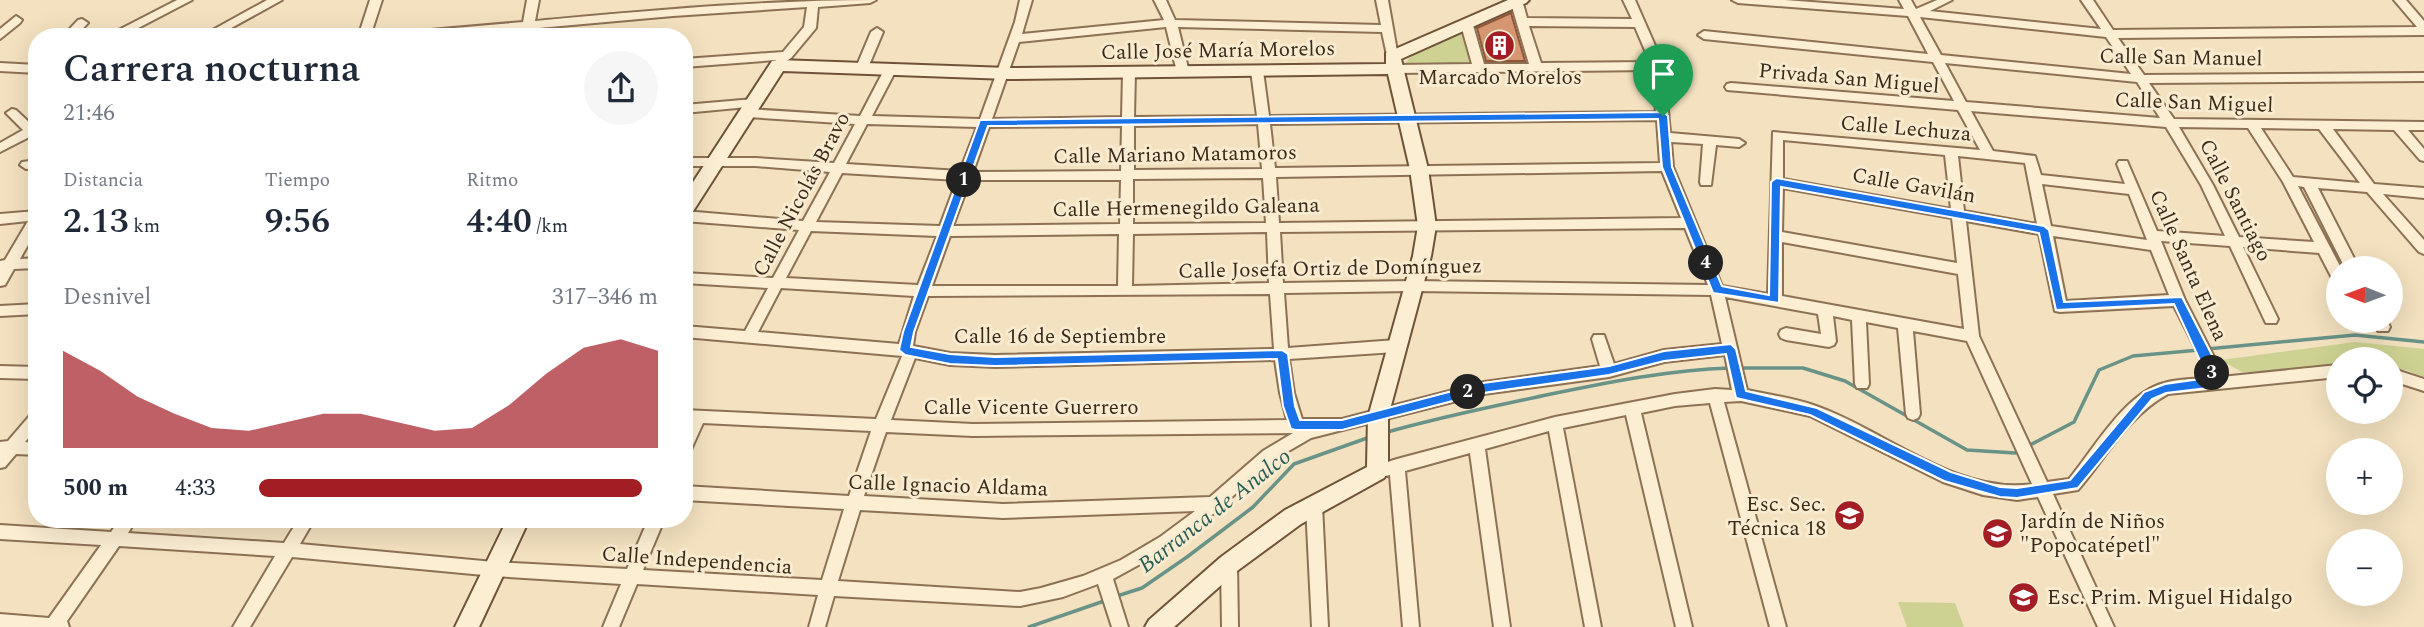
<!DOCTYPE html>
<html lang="es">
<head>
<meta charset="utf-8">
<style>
  body { margin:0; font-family:Spectral,serif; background:#f6f6f7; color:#1f2937; height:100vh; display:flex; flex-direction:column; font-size:26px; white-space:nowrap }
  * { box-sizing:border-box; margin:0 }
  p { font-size:23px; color:#747a83 }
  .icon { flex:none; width:38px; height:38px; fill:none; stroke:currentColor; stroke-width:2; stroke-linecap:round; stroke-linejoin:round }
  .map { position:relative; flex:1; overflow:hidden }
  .panel { position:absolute; left:28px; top:28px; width:665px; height:500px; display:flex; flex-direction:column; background:#fff; border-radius:28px; box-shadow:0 7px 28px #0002 }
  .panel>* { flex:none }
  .needle { width:46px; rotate:271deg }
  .tools { position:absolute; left:2326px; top:256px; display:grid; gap:14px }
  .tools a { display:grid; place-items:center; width:77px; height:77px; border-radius:50%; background:#fff; box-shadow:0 7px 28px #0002; font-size:35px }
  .pin { position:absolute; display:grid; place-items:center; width:60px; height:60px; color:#fff; margin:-72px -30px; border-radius:50% 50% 50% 0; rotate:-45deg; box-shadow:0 0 7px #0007 }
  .pin .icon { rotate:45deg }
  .km { position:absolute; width:35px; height:35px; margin:-18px; border-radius:50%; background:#222; color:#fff; font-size:19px; line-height:35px; text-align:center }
  .round { display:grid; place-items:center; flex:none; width:74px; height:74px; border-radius:37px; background:#f6f6f7 }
  .overview { display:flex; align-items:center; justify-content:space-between; height:119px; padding:0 35px }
  h1 { font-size:38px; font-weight:600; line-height:52px }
  .metrics { display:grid; grid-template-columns:repeat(3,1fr); gap:10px; height:119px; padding:7px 35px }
  .metrics div { display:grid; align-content:center }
  .metrics b { font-size:35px; font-weight:600 }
  .metrics small { font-size:19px; font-weight:400 }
  .metrics p { font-size:19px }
  .chart { height:196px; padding:14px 35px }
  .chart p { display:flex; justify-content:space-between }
  .chart svg { width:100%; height:126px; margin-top:7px; fill:#a31e24; opacity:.7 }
  ul { padding:0 35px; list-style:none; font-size:23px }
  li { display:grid; grid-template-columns:112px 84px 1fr; align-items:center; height:52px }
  li i { height:18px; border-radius:9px; background:#a31e24 }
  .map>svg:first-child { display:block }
</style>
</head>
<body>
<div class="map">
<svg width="2424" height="627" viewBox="0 0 2424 627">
  <rect width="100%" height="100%" fill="#f3e1bf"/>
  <path fill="#cdd292" d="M1465 31 1474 64 1404 65 1414 52Z
    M2355 342 2424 349V377L2406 370 2391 369 2390 359H2338V367L2292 372H2242L2221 360Z
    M1898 602 1955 603 1964 627H1907Z"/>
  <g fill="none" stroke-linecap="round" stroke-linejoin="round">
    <path stroke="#699387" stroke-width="3.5" d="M2207 349 2355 335 2424 342
      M1738 368H1803L1845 381 1967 450 2015 453 2021 450
      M1384 433C1439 417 1495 406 1551 394 1610 382 1669 370 1730 368
      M2028 446 2074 422 2099 370 2133 356 2199 350
      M1114 597 1142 588 1187 557 1253 507 1294 464 1370 437
      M1029 627 1107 600"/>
  </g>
  <path fill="#d59671" stroke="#8f5738" stroke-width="2" d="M1511 13 1525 61H1486L1477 28Z"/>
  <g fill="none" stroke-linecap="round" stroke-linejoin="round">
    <defs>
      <path id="street" d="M177 0H192L121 37H105Z
        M267 0H282L215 37H200Z
        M370 0H382L370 37H358Z
        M527 0H539L535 21C648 11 762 0 876 0L870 3 818 7 816 28 791 58 781 65 777 64 776 60 684 67V59L783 52 804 27 807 7 673 16 439 37H390L396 33 523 22Z
        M1020 0H1032L1022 34 1164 20 1154 0H1166L1175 20 1381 25 1376 0H1388L1398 57 1396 60H1388L1382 32 1178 27 1189 72 1183 76 1177 72 1166 27 1019 42 992 119 1122 117 1123 72 1129 68 1135 72 1134 117 1257 116 1251 71 1257 67 1263 71 1269 116 1656 112 1652 70 1395 73 1389 69 1395 65 1472 64 1461 25 1467 21 1473 25 1484 64H1529L1510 0H1522L1527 18 1632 19 1623 0H1635L1664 66 1670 133 1739 139 1745 143 1739 147 1716 145 1711 185H1701L1700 182 1703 144 1671 142 1673 167 1722 286 1768 294 1773 132 1980 150 1958 110 1727 90 1725 87 1727 84 1731 83 1954 101 1933 62 1704 39 1698 35 1704 31 1928 54 1908 16 1738 3 1732 0H1785L1904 9 1899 0H1911L1916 9 1937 0H1952L1930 11 2101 29 2081 0H2093L2113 30 2417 27 2394 0H2406L2424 21V35L2118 38 2144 75 2424 73V81L2149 83 2174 119 2424 122V130H2408L2424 149V161L2420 160 2394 130 2333 129 2374 184 2424 188V198L2383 194 2424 240V254L2419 252 2367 192 2318 188 2359 268H2345L2304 187 2298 186 2341 268H2338V281L2333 280 2319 253 2243 247 2278 319 2276 323H2266L2264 319 2230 246 2161 241 2185 300 2214 357 2221 377 2338 365V377L2168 394C2128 416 2107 456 2078 490L2053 494 2114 627H2098L2038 497 2017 500 1983 495 1943 482 1810 416 1741 401 1724 402 1786 627H1770L1710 403 1675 406 1641 413 1692 627H1676L1626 415 1563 428 1601 627H1585L1549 431 1485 449 1510 627H1494L1470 453 1405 471 1419 627H1403L1390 475 1377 478 1372 477 1369 472 1372 467 1397 459 1555 417 1675 394 1715 389 1732 390 1725 355 1664 362 1609 377 1484 394 1311 438 1273 460 1203 523 1171 547 1113 579 1128 627H1112L1098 584 1063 597 1020 606 834 596 825 627H809L818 595 637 584 619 627H603L621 584 494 576 292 557 250 627H233L275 556 119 546 67 621 69 627H0V614L49 618 101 545 0 539V525L111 532 119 520H136L128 533 284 543 298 520H314L300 544 494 562 627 569 648 520H664L643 570 822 580 844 509 684 500V486L849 496 871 431 703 423 689 454 684 456V432L688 422H684V410L876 419 902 356 684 337V326L745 331 768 288 684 283V273L773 278 799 230 684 221V211L803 221 830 172 755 166H684V158H755L834 163 855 124 748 117 742 113 748 109 860 116 883 72 889 68 895 72 872 116 980 119 1015 22ZM1920 17 2106 37 2131 74 1941 55ZM1529 26 1635 27 1650 62 1541 63ZM1945 63 2137 82 2160 118 1966 102ZM1971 111 2166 127 2201 185 2225 236 2157 231 2127 161H2119L2117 164 2125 184 2041 175 2035 156 1993 151ZM1657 120 1660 163 1275 168 1270 124ZM867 124 977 127 960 171 846 164ZM1258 124 1262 169 1134 170V126ZM1122 126 1121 171 973 172 989 127ZM2179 127 2248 128 2283 182 2314 242 2239 237 2213 185ZM2261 128 2319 129 2360 183 2293 177ZM1783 140 1945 155 1951 209 1783 179ZM1958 156 2025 163 2037 224 1964 211ZM1662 171 1681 218 1279 223 1276 177ZM842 173 957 180 940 226 816 222ZM1263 178 1266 223 1133 224V179ZM970 180H1121L1120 224 953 226ZM2042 184 2129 194 2147 240 2051 226ZM1783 188 1952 218 1957 263 1782 232ZM1966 221 2039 234 2055 311 2060 312 2174 306 2200 357 2207 378C2193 379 2177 379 2164 383 2125 393 2093 450 2069 479L2047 482 1979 336ZM1685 228 1708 285 1413 281 1283 283 1280 232ZM811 231 937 236 918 285 786 278ZM1267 232 1269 283 1132 286 1133 234ZM1119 234 1118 286H932L950 236ZM2053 236 2151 250 2169 295 2066 301ZM1782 242 1958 274 1964 329 1782 296ZM781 288 914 296 899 344 758 332ZM1413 291 1711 295 1722 344 1664 350 1614 364 1604 335H1594L1592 339 1600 366 1484 382 1342 419H1302L1294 393 1289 359 1396 352 1401 350 1403 346 1401 342 1396 340 1288 348 1284 293ZM1270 294 1274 349 995 355 950 353 913 346 915 332 928 296ZM1725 297 1818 314 1821 334 1786 328 1781 330 1779 334 1781 338 1786 340 1829 347 1834 345 1836 341 1833 316 1852 320 1855 384 1857 388H1867L1869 384 1866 322 1898 328 1906 414 1908 418 1913 420 1918 418 1920 414 1913 331 1967 341 2032 484C1956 495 1885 430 1816 406 1794 398 1770 395 1747 390ZM915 358 950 365 995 367 1275 360 1280 393 1287 420 973 424 891 420ZM886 432 973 436 1293 433 1263 451 1210 497 1003 504 864 496ZM860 510 1003 518 1195 511 1160 537 1121 560 1083 576 1041 588 1020 592 838 581Z
        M16 16 22 20 20 23 0 39V29Z
        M82 19 88 23 75 37H62L78 20Z
        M877 28 883 32 867 70 865 73H857L855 70 871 32Z
        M0 63 37 65V73L0 71Z
        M754 99 760 103 758 106 684 113V105Z
        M12 109 16 110 32 125 37 124V133L0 152V143L23 130 6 113Z
        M37 160V168L26 169 20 165 22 162Z
        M37 211V229L20 259 37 258V268L14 269 5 285 0 286V261L5 260 28 221 0 224V214Z
        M37 304V314L0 316V306Z
        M2373 320H2387L2390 327 2388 331H2378Z
        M0 366 37 367V379L0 378Z
        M2390 368 2424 379V391L2390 380Z
        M37 411V428L25 442 37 443V455L16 454 5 467 0 468V442L8 441 32 413Z
        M1314 498 1320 500 1322 505 1328 627H1312L1306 505 1308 500Z
        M1229 557 1235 559 1237 564 1238 627H1222L1221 564 1223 559Z"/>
      <path id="secondary" d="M1508 0H1529L1526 3 1401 59 1428 169 1436 226 1431 256 1388 417V472L1384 478 1301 524 1237 571 1174 627H1145L1149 620 1221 557 1285 510 1367 467 1368 417 1413 256 1418 226 1410 169 1388 74 1009 79 783 71 690 216 684 217V196L772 61 778 60 1009 68 1386 64V53Z
        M507 520H529L479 627H455Z"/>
    </defs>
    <use href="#street" stroke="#8d7155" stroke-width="4"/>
    <use href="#secondary" stroke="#6f5238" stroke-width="4"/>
    <use href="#street" fill="#fceed3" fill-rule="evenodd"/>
    <use href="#secondary" fill="#fceed3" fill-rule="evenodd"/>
  </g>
  <path fill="#1a73e8" stroke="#fff" stroke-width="2" fill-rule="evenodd" d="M1663 112 1668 116 1672 167 1722 286 1769 295 1771 182 1776 178 2044 226 2049 230 2064 302 2182 297 2213 357 2222 382 2216 387 2166 393 2152 399 2078 488 2017 498 2000 497 1944 481 1810 415 1736 398 1726 354 1664 361 1609 375 1483 393 1342 430H1296L1291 429 1283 406 1277 359 995 366 950 364 905 355 899 350 903 332 980 120ZM1658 119 1662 167 1713 293 1779 303 1781 187 2039 233 2056 310 2174 304 2208 378 2165 384 2144 392 2070 480 2017 488 2000 487 1951 472 1817 408 1746 391 1736 349 1731 344 1664 351 1609 366 1483 383 1342 420H1300L1295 406 1288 354 1282 350 995 357 950 354 911 347 914 332 988 126Z"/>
  <defs>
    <symbol id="building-disc" viewBox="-11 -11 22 22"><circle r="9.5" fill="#a31e24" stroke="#f9ebcf"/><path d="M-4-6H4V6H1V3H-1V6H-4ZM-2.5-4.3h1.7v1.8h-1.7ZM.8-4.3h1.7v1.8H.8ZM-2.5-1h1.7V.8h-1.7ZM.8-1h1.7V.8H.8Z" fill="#fff"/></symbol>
    <symbol id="school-disc" viewBox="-11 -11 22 22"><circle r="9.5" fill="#a31e24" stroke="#f9ebcf"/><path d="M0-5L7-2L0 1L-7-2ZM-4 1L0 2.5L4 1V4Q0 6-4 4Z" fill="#fff"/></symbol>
  </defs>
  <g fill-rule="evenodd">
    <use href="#building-disc" x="1482" y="28" width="35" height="35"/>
    <use href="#school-disc" x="1832" y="498" width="35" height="35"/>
    <use href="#school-disc" x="1980" y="516" width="35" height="35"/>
    <use href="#school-disc" x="2006" y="580" width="35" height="35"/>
  </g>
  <g text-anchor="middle" stroke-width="6" stroke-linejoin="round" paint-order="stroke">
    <g font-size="21" fill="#3b2a1b" stroke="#f9ebcf">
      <text transform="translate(1218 50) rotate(-1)" y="7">Calle José María Morelos</text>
      <text transform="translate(2181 57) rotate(1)" y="7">Calle San Manuel</text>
      <text transform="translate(1849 78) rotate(5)" y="7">Privada San Miguel</text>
      <text transform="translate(2194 102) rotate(2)" y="7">Calle San Miguel</text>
      <text transform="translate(1906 128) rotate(5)" y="7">Calle Lechuza</text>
      <text transform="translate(1175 154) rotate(-1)" y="7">Calle Mariano Matamoros</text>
      <text transform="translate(1914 185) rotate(10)" y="7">Calle Gavilán</text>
      <text transform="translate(801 194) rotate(-62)" y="7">Calle Nicolás Bravo</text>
      <text transform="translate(2236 200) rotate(63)" y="7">Calle Santiago</text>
      <text transform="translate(1186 207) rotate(-1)" y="7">Calle Hermenegildo Galeana</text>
      <text transform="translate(2189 265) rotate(66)" y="7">Calle Santa Elena</text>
      <text transform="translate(1330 268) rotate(-1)" y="7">Calle Josefa Ortiz de Domínguez</text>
      <text x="1060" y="343">Calle 16 de Septiembre</text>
      <text x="1031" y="414">Calle Vicente Guerrero</text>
      <text transform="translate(948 485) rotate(2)" y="7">Calle Ignacio Aldama</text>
      <text transform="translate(697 560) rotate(4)" y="7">Calle Independencia</text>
    </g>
    <g font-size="21" fill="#3b2a1b" stroke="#f9ebcf" text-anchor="start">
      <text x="1500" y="84" text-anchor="middle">Marcado Morelos</text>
      <text x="1826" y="511" text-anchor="end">Esc. Sec.<tspan x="1826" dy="24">Técnica 18</tspan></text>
      <text x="2020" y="528">Jardín de Niños<tspan x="2020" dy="24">"Popocatépetl"</tspan></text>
      <text x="2047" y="604">Esc. Prim. Miguel Hidalgo</text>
    </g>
    <g font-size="23" font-style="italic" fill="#295d57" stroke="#f9ebcf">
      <text transform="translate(1214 510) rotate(-38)" y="8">Barranca de Analco</text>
    </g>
  </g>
</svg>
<div class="tools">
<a><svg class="needle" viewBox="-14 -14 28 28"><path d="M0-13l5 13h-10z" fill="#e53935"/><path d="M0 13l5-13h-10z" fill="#747a83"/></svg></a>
<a><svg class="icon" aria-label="locate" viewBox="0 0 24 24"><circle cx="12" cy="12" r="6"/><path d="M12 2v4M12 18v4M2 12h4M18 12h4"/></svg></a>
<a>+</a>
<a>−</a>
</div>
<div class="pin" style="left:1663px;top:116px;background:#1e9e55"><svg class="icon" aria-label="arrive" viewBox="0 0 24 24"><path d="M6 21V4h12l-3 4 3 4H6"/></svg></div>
<b class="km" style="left:964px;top:180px">1</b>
<b class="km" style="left:1468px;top:392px">2</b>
<b class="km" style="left:2212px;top:373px">3</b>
<b class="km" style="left:1706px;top:263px">4</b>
<section class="panel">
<div class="overview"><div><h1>Carrera nocturna</h1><p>21:46</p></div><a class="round"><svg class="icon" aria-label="share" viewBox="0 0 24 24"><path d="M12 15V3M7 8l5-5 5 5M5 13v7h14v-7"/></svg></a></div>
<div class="metrics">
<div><p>Distancia</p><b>2.13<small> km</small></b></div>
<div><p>Tiempo</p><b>9:56</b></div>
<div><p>Ritmo</p><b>4:40<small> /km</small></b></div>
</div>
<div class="chart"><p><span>Desnivel</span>317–346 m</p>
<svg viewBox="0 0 160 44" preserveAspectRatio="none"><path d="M0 44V10L10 17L20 26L30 32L40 37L50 38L60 35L70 32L80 32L90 35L100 38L110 37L120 29L130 18L140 9L150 6L160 10V44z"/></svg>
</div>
<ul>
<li><b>500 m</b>4:33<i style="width:96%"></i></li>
</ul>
</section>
</div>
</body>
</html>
